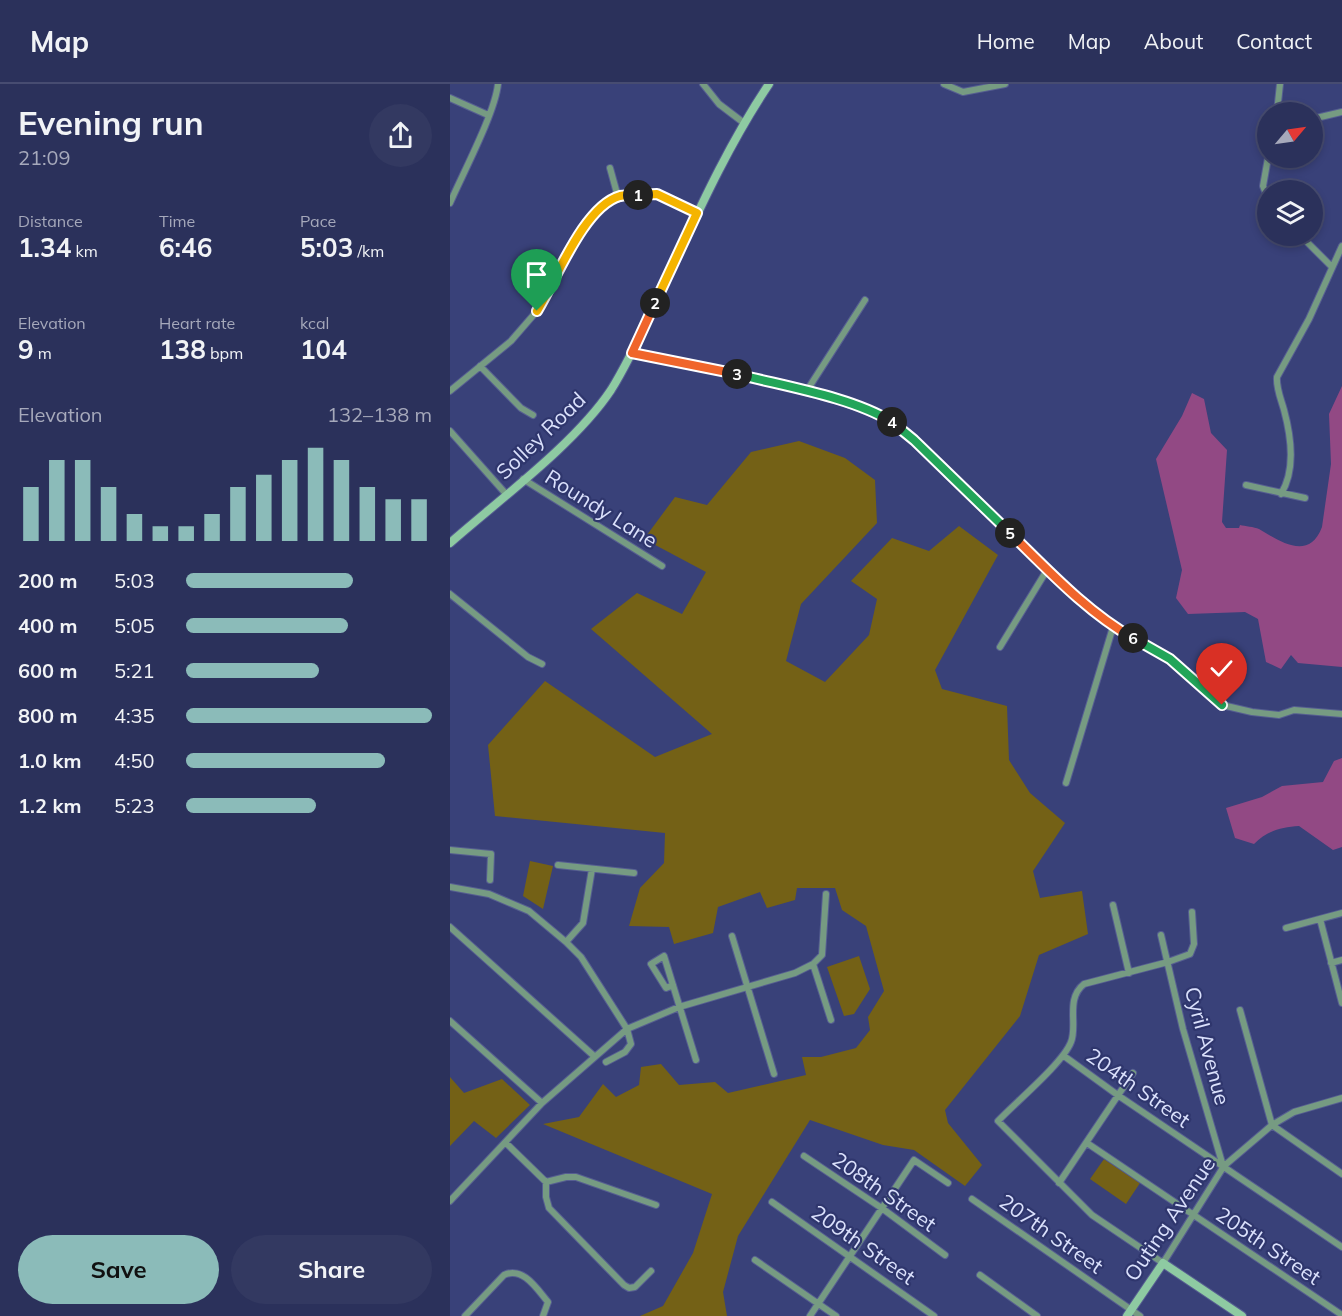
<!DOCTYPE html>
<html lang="en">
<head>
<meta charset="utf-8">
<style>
  body { margin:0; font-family:Mulish,sans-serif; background:#333961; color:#f1f3f6; height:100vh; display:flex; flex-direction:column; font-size:22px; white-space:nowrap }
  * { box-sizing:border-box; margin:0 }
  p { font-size:20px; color:#a6a9bb }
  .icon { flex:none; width:33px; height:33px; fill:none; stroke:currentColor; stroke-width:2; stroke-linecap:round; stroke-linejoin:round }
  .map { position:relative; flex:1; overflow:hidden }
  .drawer { display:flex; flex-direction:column; background:#2b315b; width:450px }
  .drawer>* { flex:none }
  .needle { width:39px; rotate:61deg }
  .tools { position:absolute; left:807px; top:18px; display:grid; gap:12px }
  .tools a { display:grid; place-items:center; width:66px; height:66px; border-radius:50%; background:#2b315b; box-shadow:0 3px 9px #0003,0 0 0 2px #474c71; font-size:30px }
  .pin { position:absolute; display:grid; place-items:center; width:51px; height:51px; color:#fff; margin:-62px -26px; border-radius:50% 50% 50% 0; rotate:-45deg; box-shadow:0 0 6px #0007 }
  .pin .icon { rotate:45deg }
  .km { position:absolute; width:30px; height:30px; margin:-15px; border-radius:50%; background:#222; color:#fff; font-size:16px; line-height:30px; text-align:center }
  .round { display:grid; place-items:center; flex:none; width:63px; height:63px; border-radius:32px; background:#333961 }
  .summary { display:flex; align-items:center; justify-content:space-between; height:102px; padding:0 18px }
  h1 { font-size:33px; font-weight:700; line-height:45px }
  .figures { display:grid; grid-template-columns:repeat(3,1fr); gap:9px; height:102px; padding:6px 18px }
  .figures div { display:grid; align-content:center }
  .figures b { font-size:26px; font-weight:700 }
  .figures small { font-size:16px; font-weight:400 }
  .figures p { font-size:16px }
  .chart { height:168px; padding:12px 18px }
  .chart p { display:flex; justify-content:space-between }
  .chart svg { width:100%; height:108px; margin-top:6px; stroke:#8bbbb9; stroke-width:6 }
  .action { display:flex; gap:12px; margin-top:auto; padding:12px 18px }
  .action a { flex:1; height:69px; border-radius:36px; background:#8bbbb9; color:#111; font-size:24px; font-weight:700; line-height:69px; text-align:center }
  .action a+a { background:#333961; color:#f1f3f6 }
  ul { padding:0 18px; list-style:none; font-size:20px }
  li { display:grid; grid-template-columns:96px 72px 1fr; align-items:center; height:45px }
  li i { height:15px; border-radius:8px; background:#8bbbb9 }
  header { display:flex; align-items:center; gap:36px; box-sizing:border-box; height:84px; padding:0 30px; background:#2b315b; border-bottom:2px solid #474c71 }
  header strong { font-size:28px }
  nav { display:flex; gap:33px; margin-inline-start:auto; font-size:21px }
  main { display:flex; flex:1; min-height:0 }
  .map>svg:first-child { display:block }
</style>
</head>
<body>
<header>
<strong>Map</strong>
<nav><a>Home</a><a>Map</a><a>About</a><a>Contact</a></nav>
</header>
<main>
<section class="drawer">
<div class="summary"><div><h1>Evening run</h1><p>21:09</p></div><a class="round"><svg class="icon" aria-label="share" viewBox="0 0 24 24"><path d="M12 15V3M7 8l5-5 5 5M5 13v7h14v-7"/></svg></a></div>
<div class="figures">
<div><p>Distance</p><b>1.34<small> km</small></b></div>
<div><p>Time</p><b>6:46</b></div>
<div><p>Pace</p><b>5:03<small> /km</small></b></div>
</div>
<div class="figures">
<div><p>Elevation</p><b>9<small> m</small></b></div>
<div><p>Heart rate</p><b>138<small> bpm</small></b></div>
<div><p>kcal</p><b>104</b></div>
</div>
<div class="chart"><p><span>Elevation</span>132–138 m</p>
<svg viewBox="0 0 160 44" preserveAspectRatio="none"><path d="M5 44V22M15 44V11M25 44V11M35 44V22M45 44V33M55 44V38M65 44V38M75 44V33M85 44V22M95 44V17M105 44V11M115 44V6M125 44V11M135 44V22M145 44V27M155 44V27"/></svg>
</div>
<ul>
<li><b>200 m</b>5:03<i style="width:68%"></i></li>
<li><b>400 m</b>5:05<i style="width:66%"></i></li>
<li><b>600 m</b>5:21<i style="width:54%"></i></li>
<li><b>800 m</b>4:35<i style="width:100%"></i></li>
<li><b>1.0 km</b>4:50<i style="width:81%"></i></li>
<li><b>1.2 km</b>5:23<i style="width:53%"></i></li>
</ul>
<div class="action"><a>Save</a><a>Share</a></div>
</section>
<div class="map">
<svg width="892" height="1232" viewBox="0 0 892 1232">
  <rect width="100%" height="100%" fill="#394179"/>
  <path fill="#746116" d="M349 357 395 374 425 396 427 439 351 520 336 577 375 598 419 551 427 515 401 497 442 454 479 467 509 442 548 471 485 586 492 605 557 622 559 676 580 709 615 739 583 787 590 814 632 807 638 850 589 871 570 932 495 1026 498 1039 532 1081 515 1102 464 1066 433 1061 360 1036 288 1152 273 1208 277 1232H190L213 1222 243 1169 262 1110 93 1040 129 1033 153 1000 166 1013 189 1001 191 983 211 980 229 1001 265 998 278 1009 356 991 352 973H371L406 964 420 946 418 933 434 907 416 842 392 826 385 804H347L345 816 317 824 310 808 268 823 263 849 224 860 219 843 179 842 190 804 214 779 215 749 45 732 38 661 95 597 205 673 262 650 141 545 187 509 232 530 256 488 194 455 225 413 257 421 301 368Z
    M80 777 103 782 93 825 73 812Z
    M409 872 420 905 404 930 394 932 377 883Z
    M0 993 14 1009 52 995 80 1021 46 1054 24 1037 0 1062Z
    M654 1075 690 1099 676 1120 640 1095Z"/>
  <path fill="#924984" d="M892 302V583L848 579 841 571 831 585 816 578 808 535 795 528 738 530 726 514 732 486 706 375 732 332 742 309 754 315 761 349 777 366 772 438 776 444H789L790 441C795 442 804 443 809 445 829 457 859 478 872 443L881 380 879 330Z
    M892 674V763L883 766 849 742C831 743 817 747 804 760L785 754 776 724 812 713 832 702 873 698 884 677Z"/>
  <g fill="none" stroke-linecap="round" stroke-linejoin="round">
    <defs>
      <path id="street" d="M253 0 269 20 294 39
        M494 0 513 8 555 0
        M0 14 38 31
        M827 28 830 0
        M862 35 892 28
        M160 84 168 113
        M818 115 813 102 818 74
        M0 119C13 89 45 29 48 0
        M851 152 882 183
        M182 269 285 289 395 319 436 335 464 356 597 486 663 543 720 575 772 621 802 628 829 631 844 626 892 630
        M30 282 71 324 83 331
        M0 307 61 257 87 227 134 140 150 123 168 113 207 110 247 129
        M356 308 415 216
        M0 347 56 410
        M73 395 212 482
        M796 401 855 414
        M831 410C846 386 841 352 834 326 831 315 826 304 827 293L859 235 892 162
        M0 510 78 573 92 580
        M550 563 597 486
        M616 699 663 543
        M0 766 41 770 40 796
        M108 781 184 789
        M0 803 39 810 79 827 116 858 131 873 177 945 181 960 175 968 156 978
        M663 821 679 889
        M742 828 744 860 740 870 718 878 634 900C615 915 628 941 621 958 613 979 566 1018 548 1037L642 1131 713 1179 774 1082 822 1041 844 1028 892 1014
        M870 835 892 919
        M0 843 144 972
        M836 844 892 829
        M711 851 733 945 773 1082
        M282 852 324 990
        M116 858 133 839 142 785
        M881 879 892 876
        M363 880 381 936
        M223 901 216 904 201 880 214 872 246 976
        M790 926 822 1041 892 1090
        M0 937 92 1019
        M614 972 669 1012 892 1163
        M56 1059 96 1098V1113L99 1124 174 1201 179 1204 185 1203 201 1187
        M637 1059 892 1231
        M354 1072 433 1125 495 1171
        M96 1098 116 1093H126L206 1121
        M609 1099 683 989
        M522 1115 690 1232
        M0 1117 92 1019 177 945 229 923 345 889 363 880 372 871 376 810
        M322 1118 484 1232
        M305 1176 386 1232
        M530 1191 587 1232
        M15 1232 54 1191C73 1182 87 1205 98 1218L93 1232
        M360 1232 464 1076 498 1099"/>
      <path id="secondary" d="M0 459C50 415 125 360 161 306 181 274 196 239 212 205 245 135 276 64 319 0
        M677 1232 713 1179 792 1232"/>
    </defs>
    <use href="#street" stroke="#565e91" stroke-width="8"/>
    <use href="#secondary" stroke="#565e91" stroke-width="10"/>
    <use href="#street" stroke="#769b82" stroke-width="6"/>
    <use href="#secondary" stroke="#8ecaa2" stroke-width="8"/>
  </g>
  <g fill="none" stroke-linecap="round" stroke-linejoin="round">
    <defs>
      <path id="split-1" d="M87 227C106 196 134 122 170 112 175 111 182 111 188 111"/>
      <path id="split-2" d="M188 111 207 110 247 129 205 219"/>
      <path id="split-3" d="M205 219 182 269 287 290"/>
      <path id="split-4" d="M287 290C333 302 402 313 442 338"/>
      <path id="split-5" d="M442 338 464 356 560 449"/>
      <path id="split-6" d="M560 449C598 486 637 528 683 554"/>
      <path id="split-7" d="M683 554 720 575 772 621"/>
    </defs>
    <use href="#split-1" stroke="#fff" stroke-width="12"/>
    <use href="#split-2" stroke="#fff" stroke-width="12"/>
    <use href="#split-3" stroke="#fff" stroke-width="12"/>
    <use href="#split-4" stroke="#fff" stroke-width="12"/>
    <use href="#split-5" stroke="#fff" stroke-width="12"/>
    <use href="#split-6" stroke="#fff" stroke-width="12"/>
    <use href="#split-7" stroke="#fff" stroke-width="12"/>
    <use href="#split-1" stroke="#f5b400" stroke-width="8"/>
    <use href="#split-2" stroke="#f5b400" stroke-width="8"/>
    <use href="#split-3" stroke="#f0652b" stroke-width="8"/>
    <use href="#split-4" stroke="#22a559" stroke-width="8"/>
    <use href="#split-5" stroke="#22a559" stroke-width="8"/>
    <use href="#split-6" stroke="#f0652b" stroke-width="8"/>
    <use href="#split-7" stroke="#22a559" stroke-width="8"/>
  </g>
  <g text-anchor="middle" stroke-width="4.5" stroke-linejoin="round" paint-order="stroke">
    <g font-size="21" fill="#dbe1fc" stroke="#2f366d">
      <text transform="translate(91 352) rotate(-44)" y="7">Solley Road</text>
      <text transform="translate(151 425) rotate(32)" y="7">Roundy Lane</text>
      <text transform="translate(757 962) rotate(75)" y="7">Cyril Avenue</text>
      <text transform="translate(688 1004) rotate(35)" y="7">204th Street</text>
      <text transform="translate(434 1108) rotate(35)" y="7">208th Street</text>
      <text transform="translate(720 1135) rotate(-56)" y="7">Outing Avenue</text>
      <text transform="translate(601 1150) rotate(35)" y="7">207th Street</text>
      <text transform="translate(413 1161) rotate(35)" y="7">209th Street</text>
      <text transform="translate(818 1162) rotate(34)" y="7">205th Street</text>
    </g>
  </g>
</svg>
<div class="tools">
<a><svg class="needle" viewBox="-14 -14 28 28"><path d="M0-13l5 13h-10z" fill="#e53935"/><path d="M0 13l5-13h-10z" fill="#a6a9bb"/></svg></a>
<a><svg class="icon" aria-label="layers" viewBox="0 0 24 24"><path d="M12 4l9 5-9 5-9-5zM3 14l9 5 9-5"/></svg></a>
</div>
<div class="pin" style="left:87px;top:227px;background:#1e9e55"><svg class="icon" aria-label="arrive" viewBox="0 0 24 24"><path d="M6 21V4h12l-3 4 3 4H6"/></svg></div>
<div class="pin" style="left:772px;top:621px;background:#d93025"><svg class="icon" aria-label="check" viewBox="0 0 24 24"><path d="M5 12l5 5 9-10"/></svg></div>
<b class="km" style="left:188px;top:111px">1</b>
<b class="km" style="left:205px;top:219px">2</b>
<b class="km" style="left:287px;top:290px">3</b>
<b class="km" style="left:442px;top:338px">4</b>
<b class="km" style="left:560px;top:449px">5</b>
<b class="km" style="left:683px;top:554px">6</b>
</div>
</main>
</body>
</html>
